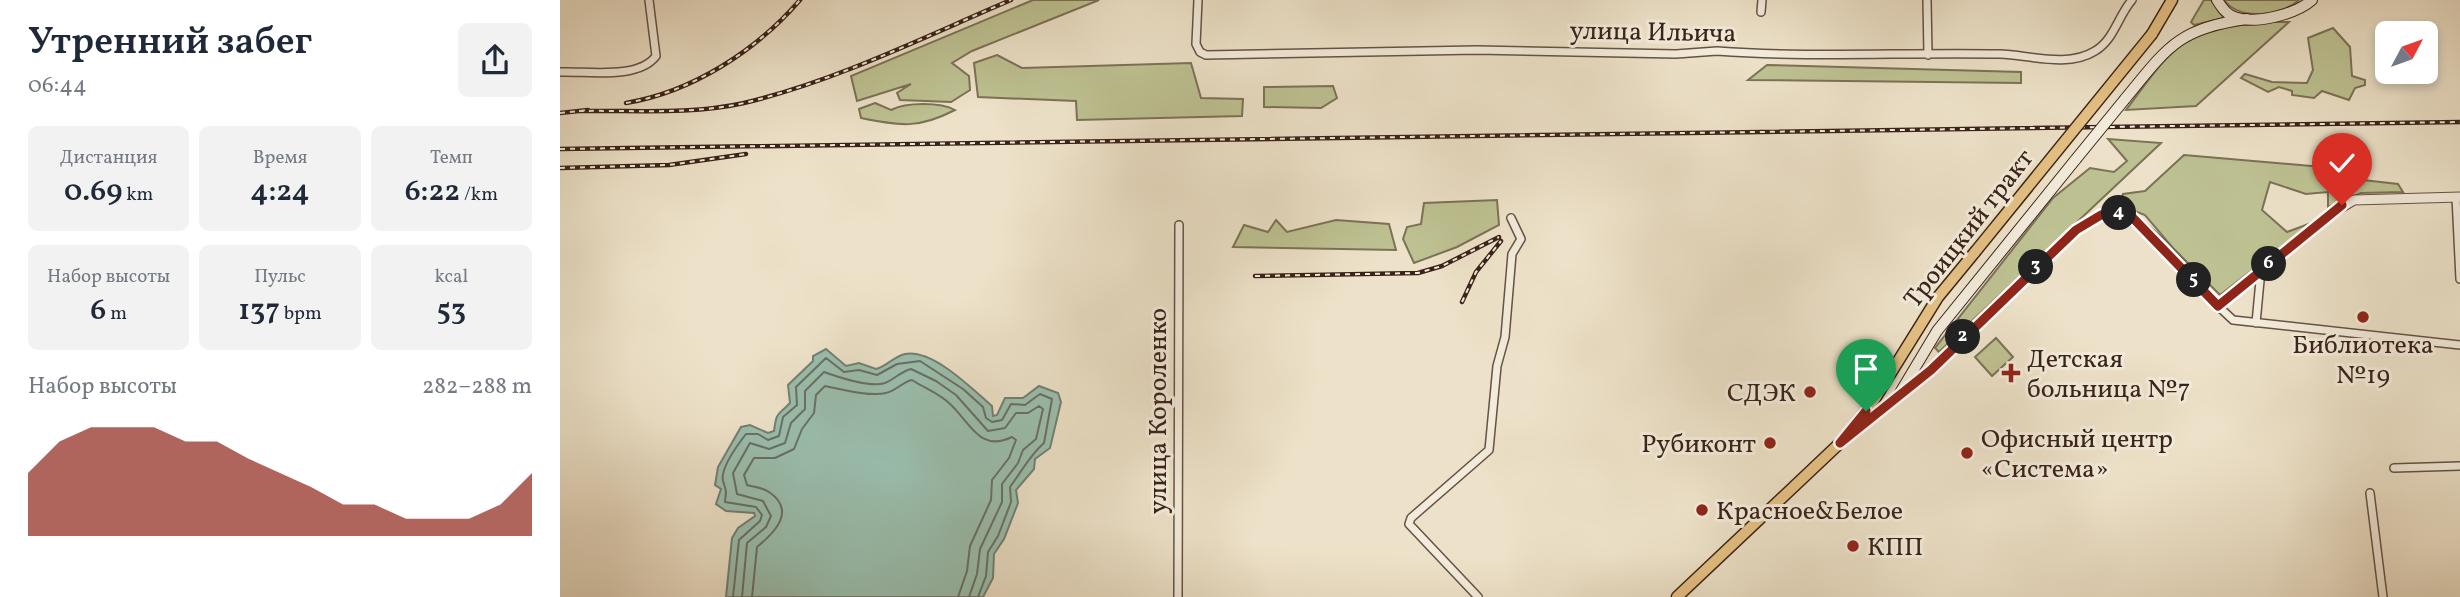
<!DOCTYPE html>
<html lang="ru">
<head>
<meta charset="utf-8">
<style>
  body { margin:0; font-family:Vollkorn,serif; background:#f2f2f3; color:#1f2937; height:100vh; display:flex; flex-direction:column; font-size:26px; white-space:nowrap }
  * { box-sizing:border-box; margin:0 }
  p { font-size:23px; color:#747a83 }
  .icon { flex:none; width:38px; height:38px; fill:none; stroke:currentColor; stroke-width:2; stroke-linecap:round; stroke-linejoin:round }
  .map { position:relative; flex:1; overflow:hidden }
  .panel { display:flex; flex-direction:column; background:#fff; width:560px }
  .panel>* { flex:none }
  .needle { width:46px; rotate:49deg }
  .tools { position:absolute; left:1815px; top:21px; display:grid; gap:14px }
  .tools a { display:grid; place-items:center; width:63px; height:63px; border-radius:10px; background:#fff; box-shadow:0 4px 10px #0003; font-size:35px }
  .pin { position:absolute; display:grid; place-items:center; width:60px; height:60px; color:#fff; margin:-72px -30px; border-radius:50% 50% 50% 0; rotate:-45deg; box-shadow:0 0 7px #0007 }
  .pin .icon { rotate:45deg }
  .km { position:absolute; width:35px; height:35px; margin:-18px; border-radius:50%; background:#222; color:#fff; font-size:19px; line-height:35px; text-align:center }
  .round { display:grid; place-items:center; flex:none; width:74px; height:74px; border-radius:10px; background:#f2f2f3 }
  .head { display:flex; align-items:center; justify-content:space-between; height:119px; padding:0 28px }
  h1 { font-size:38px; font-weight:600; line-height:52px }
  .metrics { display:grid; grid-template-columns:repeat(3,1fr); gap:10px; height:119px; padding:7px 28px }
  .metrics div { display:grid; align-content:center; border-radius:10px; background:#f2f2f3; text-align:center }
  .metrics b { font-size:30px; font-weight:600 }
  .metrics small { font-size:19px; font-weight:400 }
  .metrics p { font-size:19px }
  .chart { height:196px; padding:14px 28px }
  .chart p { display:flex; justify-content:space-between }
  .chart svg { width:100%; height:126px; margin-top:7px; fill:#8f2418; opacity:.7 }
  main { display:flex; flex:1; min-height:0 }
  .map>svg:first-child { display:block }
</style>
</head>
<body>
<main>
<section class="panel">
<div class="head"><div><h1>Утренний забег</h1><p>06:44</p></div><a class="round"><svg class="icon" aria-label="share" viewBox="0 0 24 24"><path d="M12 15V3M7 8l5-5 5 5M5 13v7h14v-7"/></svg></a></div>
<div class="metrics">
<div><p>Дистанция</p><b>0.69<small> km</small></b></div>
<div><p>Время</p><b>4:24</b></div>
<div><p>Темп</p><b>6:22<small> /km</small></b></div>
</div>
<div class="metrics">
<div><p>Набор высоты</p><b>6<small> m</small></b></div>
<div><p>Пульс</p><b>137<small> bpm</small></b></div>
<div><p>kcal</p><b>53</b></div>
</div>
<div class="chart"><p><span>Набор высоты</span>282–288 m</p>
<svg viewBox="0 0 160 44" preserveAspectRatio="none"><path d="M0 44V22L10 11L20 6L30 6L40 6L50 11L60 11L70 17L80 22L90 27L100 33L110 33L120 38L130 38L140 38L150 33L160 22V44z"/></svg>
</div>
</section>
<div class="map">
<svg width="1900" height="597" viewBox="0 0 1900 597">
  <rect width="100%" height="100%" fill="#ede2c9"/>
  <filter id="stains"><feTurbulence type="fractalNoise" baseFrequency=".00286" numOctaves="4"/><feColorMatrix values="0 0 0 0 .2 0 0 0 0 .09 0 0 0 0 .02 0 0 0 .5 -.17"/></filter>
  <radialGradient id="worn" r=".72"><stop offset=".6" stop-color="#630" stop-opacity="0"/><stop offset="1" stop-color="#630" stop-opacity=".3"/></radialGradient>
  <path fill="#bec293" stroke="#7c7256" stroke-width="2" d="M473 0H539L412 51 392 63 409 76 410 90 391 102 340 100 337 93 351 84 297 101 291 76Z
    M1644 0H1651L1664 18 1634 25 1631 22Z
    M1664 0H1739C1722 16 1679 21 1664 0Z
    M1702 22H1729L1636 106 1566 110C1614 46 1619 32 1702 22Z
    M1773 28 1790 47 1792 76 1805 80V85L1795 88 1789 100 1762 91 1754 98 1732 95V91L1719 87 1708 92 1681 78 1685 74 1712 82 1747 83 1753 70 1748 38Z
    M437 55 462 68 631 63 641 98 683 99 682 116 517 120 516 101 418 97 414 63Z
    M1207 65 1461 72V83L1188 80Z
    M773 86 777 98 761 108 704 107V87Z
    M315 103 331 110C346 102 381 102 395 110 358 129 341 126 301 118L299 109Z
    M1548 139 1601 143 1379 352 1375 348 1493 198 1530 168 1554 172 1567 161Z
    M1624 155 1785 169 1803 180 1838 184 1843 192 1801 193 1768 207V192L1746 194 1710 182 1702 210 1727 232 1754 222 1660 295 1613 248 1585 215 1559 205 1563 194 1585 191Z
    M937 200 939 225 897 247 854 263 843 239 847 227 861 224 864 203Z
    M716 220 727 232 776 220 829 224 836 250 673 247 684 225 708 232Z
    M1436 338 1453 357 1432 376 1415 357Z"/>
  <path fill="#9abfaf" stroke="#738073" stroke-width="2" d="M266 349 286 366 299 363 316 369C327 366 333 357 345 354 373 349 411 388 432 406L433 416 437 415 445 398H463L479 386 498 393 501 402 490 448 475 459 474 469 456 490 458 503 444 539 434 554 433 578 423 597H166L172 538 178 528 195 516 194 513 166 511 156 504 161 489 155 485 158 467 181 427 190 425 208 433 214 431C217 410 217 417 230 403L228 385 253 361V356Z"/>
  <g fill="none" stroke-linecap="round" stroke-linejoin="round">
    <path stroke="#6a7064" stroke-width="2" d="M173 597 179 540 200 521 202 515 196 507 165 502C166 490 167 493 163 481 160 468 179 443 186 434H198L208 440 219 436 223 417 237 405 236 387 266 358 284 372 299 370 317 375 337 364 360 361 403 389 423 407 426 418 432 422 442 420 451 404 465 405 480 394 492 399 484 443C469 456 462 471 450 487L451 502 438 536 428 552 426 576 418 597
      M182 597 187 543 206 527 211 516 203 501 177 494 173 473 190 443 209 449 225 443 231 423 245 409V391L264 372C278 377 311 388 325 383 335 379 340 372 351 369L376 381 396 395 428 431 445 428 456 413H468L479 406 483 409 476 439 463 450 458 463 442 484V502L420 549 417 574 409 597
      M192 597 197 547C214 533 237 511 209 492 202 487 194 487 187 485L184 475 194 458H215L234 449 242 429 254 413 256 395 265 386C280 389 311 397 326 393 336 391 342 382 352 380 364 388 379 393 390 404 410 422 419 453 452 437L456 440 449 458 432 480 431 500 410 546 407 571 398 597"/>
    <defs>
      <path id="minor" d="M638 0 636 44 640 52 646 55 917 50 1116 54 1157 51C1252 58 1346 52 1440 54 1469 55 1508 68 1535 51 1554 40 1558 16 1572 0
        M1367 0 1368 55
        M1201 12 1202 0
        M0 72C27 71 78 80 96 56L89 0
        M1896 197 1900 279
        M1658 306 1673 320 1900 345
        M1696 323 1701 270
        M1834 468 1900 466
        M1810 493 1823 597
        M618 597 619 225
        M918 597 849 524 851 518 929 450 937 366 945 337 952 254 961 239 951 218"/>
      <path id="tertiary" d="M1339 395 1371 370 1516 230C1529 220 1544 211 1561 214 1584 217 1639 286 1658 306L1769 215 1794 200 1900 197"/>
      <path id="secondary" d="M1657 0C1661 6 1665 13 1672 16 1693 26 1736 14 1752 0
        M1565 99C1607 48 1618 28 1687 19
        M1289 436 1338 396 1377 331 1516 159"/>
      <path id="primary" d="M1592 34 1612 0
        M1117 597 1280 443 1314 400 1378 297 1415 252"/>
    </defs>
    <use href="#minor" stroke="#665244" stroke-width="10"/>
    <use href="#tertiary" stroke="#665244" stroke-width="11"/>
    <use href="#secondary" stroke="#392218" stroke-width="12"/>
    <use href="#primary" stroke="#392218" stroke-width="13"/>
    <use href="#minor" stroke="#f3ecdc" stroke-width="7"/>
    <use href="#tertiary" stroke="#f3ecdc" stroke-width="9"/>
    <use href="#secondary" stroke="#f3ecdc" stroke-width="10"/>
    <use href="#primary" stroke="#e6c184" stroke-width="10"/>
    <defs>
      <path id="rail" d="M66 103C132 92 196 51 240 0
        M19 111C73 110 131 115 184 103 276 81 364 37 451 0
        M0 113 28 110
        M0 149 1900 122
        M0 168 109 165 186 154
        M695 276 858 273 882 266 939 237
        M902 302 916 272 941 241"/>
    </defs>
    <use href="#rail" stroke="#392218" stroke-width="4.5"/>
    <use href="#rail" stroke="#f3ecdc" stroke-width="2" stroke-dasharray="5" stroke-linecap="butt"/>
    <defs>
      <path id="secondary-bridge" d="M1516 159 1565 99"/>
      <path id="primary-bridge" d="M1415 252 1592 34"/>
    </defs>
    <use href="#secondary-bridge" stroke="#392218" stroke-width="12" stroke-linecap="butt"/>
    <use href="#primary-bridge" stroke="#392218" stroke-width="13" stroke-linecap="butt"/>
    <use href="#secondary-bridge" stroke="#f3ecdc" stroke-width="10"/>
    <use href="#primary-bridge" stroke="#e6c184" stroke-width="10"/>
  </g>
  <g fill="none" stroke-linecap="round" stroke-linejoin="round">
    <defs>
      <path id="route" d="M1306 411 1280 443 1371 370 1516 230 1541 215 1558 213 1571 216 1658 306 1782 205"/>
    </defs>
    <use href="#route" stroke="#fff" stroke-width="14"/>
    <use href="#route" stroke="#8f2418" stroke-width="9"/>
  </g>
  <g fill="#8f2418" stroke="#f3ecdc" stroke-width="2.5">
    <circle cx="1803" cy="317" r="7"/>
    <path d="M1447.5 362.5h7v7h7v7h-7v7h-7v-7h-7v-7h7z"/>
    <circle cx="1250" cy="392" r="7"/>
    <circle cx="1210" cy="443" r="7"/>
    <circle cx="1407" cy="453" r="7"/>
    <circle cx="1142" cy="510" r="7"/>
    <circle cx="1293" cy="546" r="7"/>
  </g>
  <g text-anchor="middle" stroke-width="6" stroke-linejoin="round" paint-order="stroke">
    <g font-size="26" fill="#392218" stroke="#f3ecdc">
      <text transform="translate(1093 31) rotate(1)" y="9">улица Ильича</text>
      <text transform="translate(1408 228) rotate(-52)" y="9">Троицкий тракт</text>
      <text transform="translate(597 411) rotate(-90)" y="9">улица Короленко</text>
    </g>
    <g font-size="26" fill="#392218" stroke="#f3ecdc" text-anchor="start">
      <text x="1803" y="353" text-anchor="middle">Библиотека<tspan x="1803" dy="30">№19</tspan></text>
      <text x="1467" y="367">Детская<tspan x="1467" dy="30">больница №7</tspan></text>
      <text x="1236" y="401" text-anchor="end">СДЭК</text>
      <text x="1421" y="447">Офисный центр<tspan x="1421" dy="30">«Система»</tspan></text>
      <text x="1196" y="452" text-anchor="end">Рубиконт</text>
      <text x="1156" y="519">Красное&amp;Белое</text>
      <text x="1307" y="555">КПП</text>
    </g>
  </g>
  <rect width="100%" height="100%" filter="url(#stains)"/>
  <rect width="100%" height="100%" fill="url(#worn)"/>
</svg>
<div class="tools">
<a><svg class="needle" viewBox="-14 -14 28 28"><path d="M0-13l5 13h-10z" fill="#e53935"/><path d="M0 13l5-13h-10z" fill="#747a83"/></svg></a>
</div>
<div class="pin" style="left:1306px;top:411px;background:#1e9e55"><svg class="icon" aria-label="arrive" viewBox="0 0 24 24"><path d="M6 21V4h12l-3 4 3 4H6"/></svg></div>
<div class="pin" style="left:1782px;top:205px;background:#d93025"><svg class="icon" aria-label="check" viewBox="0 0 24 24"><path d="M5 12l5 5 9-10"/></svg></div>
<b class="km" style="left:1403px;top:337px">2</b>
<b class="km" style="left:1476px;top:267px">3</b>
<b class="km" style="left:1559px;top:213px">4</b>
<b class="km" style="left:1634px;top:280px">5</b>
<b class="km" style="left:1709px;top:264px">6</b>
</div>
</main>
</body>
</html>
